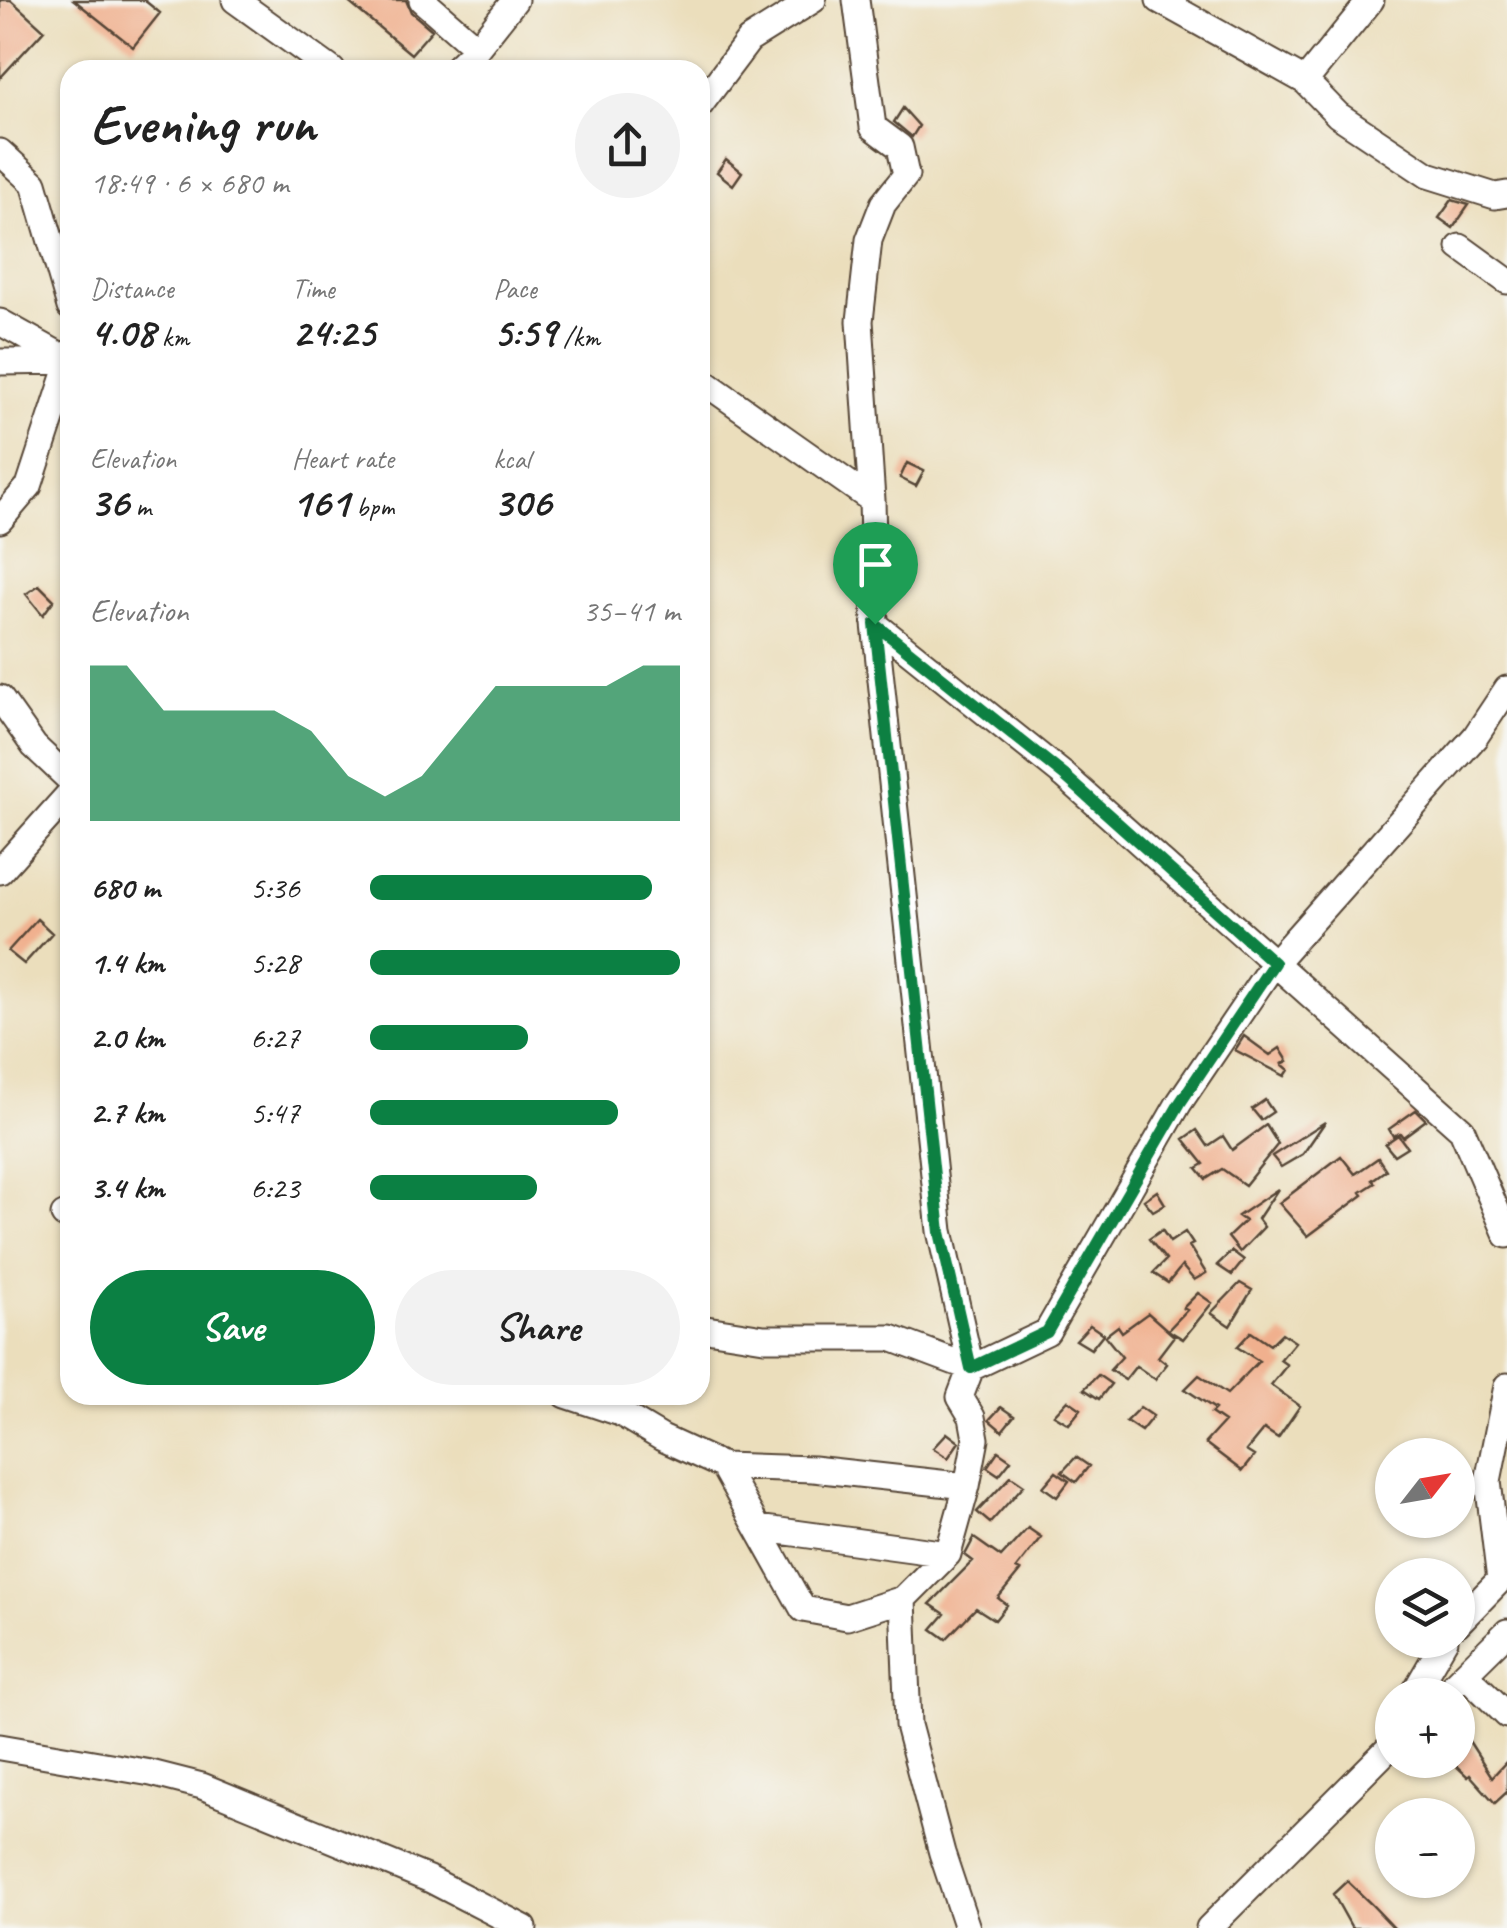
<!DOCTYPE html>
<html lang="en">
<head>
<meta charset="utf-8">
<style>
  body { margin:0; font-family:Caveat,sans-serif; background:#f2f2f2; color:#222; height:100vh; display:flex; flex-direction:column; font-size:38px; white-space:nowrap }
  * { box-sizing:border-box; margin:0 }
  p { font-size:32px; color:#767676 }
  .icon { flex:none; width:55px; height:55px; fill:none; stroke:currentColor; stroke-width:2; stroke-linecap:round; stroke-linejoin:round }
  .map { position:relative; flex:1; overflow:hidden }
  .side { position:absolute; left:60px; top:60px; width:650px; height:1345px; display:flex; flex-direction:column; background:#fff; border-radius:30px; box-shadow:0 2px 8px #0004 }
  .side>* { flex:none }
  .needle { width:65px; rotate:59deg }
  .fabs { position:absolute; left:1375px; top:1438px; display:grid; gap:20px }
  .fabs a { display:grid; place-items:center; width:100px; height:100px; border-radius:50%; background:#fff; box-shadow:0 2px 8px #0004; font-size:50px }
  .pin { position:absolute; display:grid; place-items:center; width:85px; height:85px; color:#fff; margin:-102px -42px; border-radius:50% 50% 50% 0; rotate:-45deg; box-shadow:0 0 10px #0007 }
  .pin .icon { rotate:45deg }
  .round { display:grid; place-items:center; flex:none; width:105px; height:105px; border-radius:52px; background:#f2f2f2 }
  .headline { display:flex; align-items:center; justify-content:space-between; height:170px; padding:0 30px }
  h1 { font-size:55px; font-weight:800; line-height:75px }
  .metrics { display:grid; grid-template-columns:repeat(3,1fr); gap:15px; height:170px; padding:10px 30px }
  .metrics div { display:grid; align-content:center }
  .metrics b { font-size:42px; font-weight:800 }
  .metrics small { font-size:28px; font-weight:400 }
  .metrics p { font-size:28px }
  .chart { height:280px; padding:20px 30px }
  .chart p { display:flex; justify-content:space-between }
  .chart svg { width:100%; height:180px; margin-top:10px; fill:#0b8043; opacity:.7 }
  .cta { display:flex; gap:20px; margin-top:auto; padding:20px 30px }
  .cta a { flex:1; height:115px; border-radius:60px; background:#0b8043; color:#fff; font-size:40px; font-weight:800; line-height:115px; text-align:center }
  .cta a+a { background:#f2f2f2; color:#222 }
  ul { padding:0 30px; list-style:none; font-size:32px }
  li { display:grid; grid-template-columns:160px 120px 1fr; align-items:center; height:75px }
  li i { height:25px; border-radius:12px; background:#0b8043 }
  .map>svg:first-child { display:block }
</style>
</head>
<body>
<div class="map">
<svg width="1507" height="1928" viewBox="0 0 1507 1928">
  <rect width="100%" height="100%" fill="#f6f6f2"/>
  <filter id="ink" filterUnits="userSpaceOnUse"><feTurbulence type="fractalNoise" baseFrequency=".01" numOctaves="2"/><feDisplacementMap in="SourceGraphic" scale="20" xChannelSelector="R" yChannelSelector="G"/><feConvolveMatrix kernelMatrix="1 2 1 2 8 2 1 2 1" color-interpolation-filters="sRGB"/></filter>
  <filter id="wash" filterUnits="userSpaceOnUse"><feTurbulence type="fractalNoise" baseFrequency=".0048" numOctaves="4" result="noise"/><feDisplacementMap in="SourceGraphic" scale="40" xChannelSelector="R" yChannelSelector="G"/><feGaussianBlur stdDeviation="2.25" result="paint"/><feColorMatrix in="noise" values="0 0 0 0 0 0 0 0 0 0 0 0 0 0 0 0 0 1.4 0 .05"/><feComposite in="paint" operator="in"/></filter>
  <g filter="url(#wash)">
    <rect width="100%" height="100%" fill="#ebdebc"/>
    <g id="blocks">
      <path fill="#f0b08e" d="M0 0H11L44 30 0 78Z
        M74 0H144L160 13 133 47Z
        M346 0H406L411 12 432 30 411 54Z
        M903 108 919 126 912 137 894 122Z
        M726 159 742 172 733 185 717 172Z
        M1452 200 1469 205 1453 228 1439 218Z
        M907 463 924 471 916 486 900 478Z
        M39 585 54 600 43 615 26 594Z
        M37 919 52 933 24 964 8 951Z
        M1244 1036 1270 1055 1280 1048 1288 1061 1282 1064 1289 1070 1285 1076 1235 1050Z
        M1265 1100 1273 1112 1261 1120 1252 1109Z
        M1416 1110 1426 1120 1403 1137 1400 1133 1393 1136 1389 1129Z
        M1325 1122 1303 1154 1281 1167 1272 1156Z
        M1266 1125 1278 1144 1245 1185 1222 1169 1206 1179 1197 1168 1204 1164 1184 1139 1197 1130 1208 1146 1223 1136 1232 1150Z
        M1398 1135 1407 1147 1394 1155 1385 1144Z
        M1341 1156 1355 1174 1378 1158 1386 1170 1372 1180 1375 1183 1361 1192 1363 1195 1308 1236 1279 1203Z
        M1278 1189 1258 1219 1264 1227 1240 1252 1228 1237 1245 1221 1238 1216Z
        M1157 1191 1165 1204 1153 1211 1144 1200Z
        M1162 1230 1170 1242 1185 1232 1193 1244 1189 1246 1206 1273 1194 1280 1182 1266 1168 1283 1153 1273 1166 1260 1149 1239Z
        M1232 1251 1244 1260 1232 1275 1217 1265Z
        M1240 1283 1252 1290 1230 1326 1211 1313Z
        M1198 1293 1212 1303 1183 1339 1168 1330 1187 1310 1183 1308Z
        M1148 1313 1174 1336 1158 1357 1167 1364 1155 1379 1136 1366 1125 1380 1110 1370 1122 1357 1105 1336 1118 1326 1122 1332Z
        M1090 1325 1103 1334 1091 1349 1076 1340Z
        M1251 1332 1270 1345 1282 1333 1295 1342 1280 1360 1287 1365 1271 1385 1300 1406 1278 1438 1264 1429 1246 1451 1254 1456 1242 1471 1205 1443 1224 1422 1211 1413 1215 1409 1185 1389 1199 1375 1227 1394 1259 1361 1237 1347Z
        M1098 1375 1111 1384 1099 1399 1084 1389Z
        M1068 1400 1081 1409 1069 1424 1054 1415Z
        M1001 1407 1014 1416 1002 1431 989 1420Z
        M1140 1407 1153 1416 1141 1431 1126 1421Z
        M947 1433 959 1442 948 1458 933 1448Z
        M998 1451 1011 1460 999 1475 987 1467Z
        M1076 1457 1089 1466 1076 1482 1062 1472Z
        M1056 1472 1069 1481 1057 1497 1043 1487Z
        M1011 1476 1024 1485 990 1523 977 1512Z
        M1028 1528 1041 1537 1016 1569 1020 1571 998 1598 1007 1605 995 1620 976 1608 946 1639 932 1629 945 1614 930 1604 973 1561 965 1555 974 1538 1001 1557Z
        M1469 1741 1492 1777 1507 1761V1792L1495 1803 1470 1775 1468 1777 1452 1762 1458 1760V1755Z
        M1347 1881 1371 1904 1394 1928H1352L1333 1894Z"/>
    </g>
  </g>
  <g filter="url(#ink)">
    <use href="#blocks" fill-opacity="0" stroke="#554536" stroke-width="2.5"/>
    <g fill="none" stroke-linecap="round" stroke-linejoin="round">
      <defs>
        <path id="minor" d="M235 0 332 70
          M422 0 477 48
          M856 0 873 127 900 147 906 175 883 204 869 240 860 321 872 500 875 624 940 1231 971 1368 960 1397 972 1417 976 1439 967 1486 948 1554 903 1599 908 1725 942 1853 967 1928
          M1159 0 1305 81 1338 115 1428 175 1495 196 1507 194
          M454 70 477 48 515 0
          M1305 81 1371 0
          M700 105 749 40 813 0
          M0 152 34 183 70 307
          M1460 247 1507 281
          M0 322 70 361
          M0 362 70 361
          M700 379 872 500
          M0 520 29 486 70 361V353
          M875 624 1065 776 1462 1130 1507 1235
          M0 698 34 746 70 780
          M0 871 70 793
          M64 1215 70 1216
          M700 1328 764 1338H891L971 1368 1047 1332 1179 1103 1274 963 1475 737 1507 689
          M566 1395 620 1413 662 1438 723 1466 813 1469 967 1486
          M723 1466 803 1609 847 1617 903 1599
          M758 1528 948 1554
          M1458 1623 1500 1580 1488 1481 1507 1386
          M1465 1674 1507 1715
          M1413 1695 1445 1640
          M1443 1695 1507 1632
          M0 1747 151 1773 202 1786 431 1880 524 1928
          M1209 1928 1392 1745"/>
      </defs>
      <use href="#minor" stroke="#554536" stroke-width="29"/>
      <use href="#minor" stroke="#fff" stroke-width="25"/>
    </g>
  </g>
  <g fill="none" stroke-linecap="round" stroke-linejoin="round" filter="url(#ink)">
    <defs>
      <path id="route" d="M875 624 1065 776 1274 963 1180 1103 1047 1332 971 1368 940 1232Z"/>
    </defs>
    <use href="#route" stroke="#fff" stroke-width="20"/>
    <use href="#route" stroke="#0b8043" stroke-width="12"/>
  </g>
</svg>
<div class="fabs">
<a><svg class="needle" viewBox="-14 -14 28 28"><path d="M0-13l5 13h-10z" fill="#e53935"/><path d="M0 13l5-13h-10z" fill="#767676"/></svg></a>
<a><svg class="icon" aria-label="layers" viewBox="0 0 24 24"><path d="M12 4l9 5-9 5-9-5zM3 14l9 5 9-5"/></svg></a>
<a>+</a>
<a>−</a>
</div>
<div class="pin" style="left:875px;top:624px;background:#1e9e55"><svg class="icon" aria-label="arrive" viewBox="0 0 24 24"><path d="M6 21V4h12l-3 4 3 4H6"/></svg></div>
<section class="side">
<div class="headline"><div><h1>Evening run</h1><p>18:49 · 6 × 680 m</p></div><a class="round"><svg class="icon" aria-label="share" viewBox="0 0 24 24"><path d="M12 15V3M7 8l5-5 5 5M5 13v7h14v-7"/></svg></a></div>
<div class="metrics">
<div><p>Distance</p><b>4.08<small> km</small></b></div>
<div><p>Time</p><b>24:25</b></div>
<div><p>Pace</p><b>5:59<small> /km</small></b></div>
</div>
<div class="metrics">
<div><p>Elevation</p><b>36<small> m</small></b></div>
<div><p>Heart rate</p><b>161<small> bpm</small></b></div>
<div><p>kcal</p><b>306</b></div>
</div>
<div class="chart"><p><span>Elevation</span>35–41 m</p>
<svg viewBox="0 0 160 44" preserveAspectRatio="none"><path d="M0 44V6L10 6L20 17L30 17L40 17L50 17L60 22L70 33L80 38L90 33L100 22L110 11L120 11L130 11L140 11L150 6L160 6V44z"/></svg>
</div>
<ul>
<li><b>680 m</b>5:36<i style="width:91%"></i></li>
<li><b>1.4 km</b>5:28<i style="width:100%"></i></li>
<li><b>2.0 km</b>6:27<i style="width:51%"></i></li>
<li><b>2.7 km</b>5:47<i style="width:80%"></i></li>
<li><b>3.4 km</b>6:23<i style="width:54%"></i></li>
</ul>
<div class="cta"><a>Save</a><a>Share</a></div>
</section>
</div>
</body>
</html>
